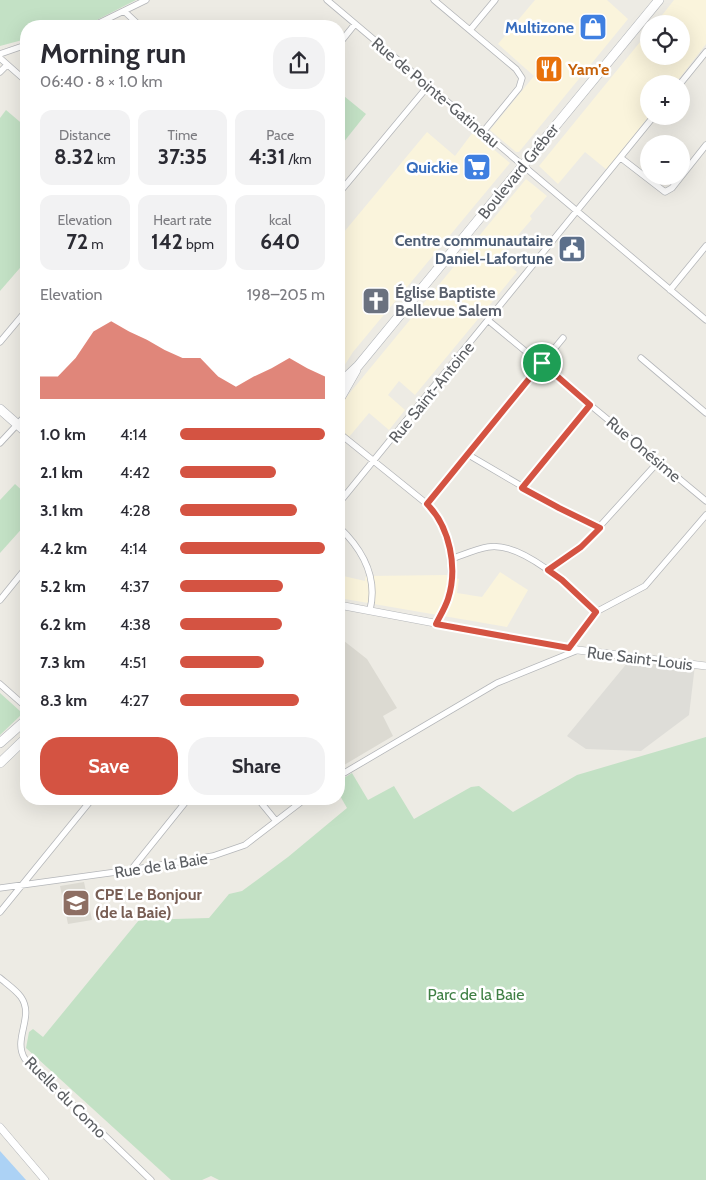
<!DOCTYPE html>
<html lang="en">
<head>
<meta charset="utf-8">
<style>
  body { margin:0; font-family:Cabin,sans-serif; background:#f2f2f3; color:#2b2b33; height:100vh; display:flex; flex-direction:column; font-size:19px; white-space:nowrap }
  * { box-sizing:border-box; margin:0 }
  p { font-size:16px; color:#7c7c81 }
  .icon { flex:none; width:28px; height:28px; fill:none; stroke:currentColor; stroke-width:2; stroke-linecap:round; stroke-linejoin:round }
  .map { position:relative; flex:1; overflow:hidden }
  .side { position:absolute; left:20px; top:20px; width:325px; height:785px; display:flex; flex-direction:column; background:#fff; border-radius:20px; box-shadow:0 5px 20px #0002 }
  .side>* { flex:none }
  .controls { position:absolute; left:640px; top:15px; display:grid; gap:10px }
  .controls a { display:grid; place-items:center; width:50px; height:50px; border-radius:50%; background:#fff; box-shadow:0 5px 20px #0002; font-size:25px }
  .pin { position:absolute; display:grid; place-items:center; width:42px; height:42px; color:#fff; margin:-21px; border:2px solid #fff; border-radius:50%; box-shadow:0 1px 5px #0007 }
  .round { display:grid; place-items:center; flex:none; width:52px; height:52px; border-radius:20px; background:#f2f2f3 }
  .overview { display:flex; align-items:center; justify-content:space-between; height:85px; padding:0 20px }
  h1 { font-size:28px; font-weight:800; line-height:38px }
  .stats { display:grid; grid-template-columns:repeat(3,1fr); gap:8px; height:85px; padding:5px 20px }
  .stats div { display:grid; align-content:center; border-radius:12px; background:#f2f2f3; text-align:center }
  .stats b { font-size:21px; font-weight:800 }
  .stats small { font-size:14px; font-weight:400 }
  .stats p { font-size:14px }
  .chart { height:140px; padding:10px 20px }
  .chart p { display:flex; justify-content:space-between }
  .chart svg { width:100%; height:90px; margin-top:5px; fill:#d45342; opacity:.7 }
  .action { display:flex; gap:10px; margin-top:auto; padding:10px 20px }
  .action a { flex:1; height:58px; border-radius:20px; background:#d45342; color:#fff; font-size:20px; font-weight:800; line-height:58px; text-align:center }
  .action a+a { background:#f2f2f3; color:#2b2b33 }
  ul { padding:0 20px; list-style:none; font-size:16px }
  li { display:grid; grid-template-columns:80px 60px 1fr; align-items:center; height:38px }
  li i { height:12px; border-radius:6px; background:#d45342 }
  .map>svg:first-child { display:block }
</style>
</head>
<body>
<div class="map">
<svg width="706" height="1180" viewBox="0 0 706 1180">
  <rect width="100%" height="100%" fill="#edebe4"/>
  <path fill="#faf4dc" d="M535 0H607L628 19 519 152H516L490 130 534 76 498 44Z
    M674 0H706V44L675 84H649V116L607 170 585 152 558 184 539 166 649 31V56H681V24H655Z
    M427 132 455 156 473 132 510 163 353 352 339 374V238Z
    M526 179 547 196 530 216 532 219 499 257 517 272 415 395 399 381 388 395 405 410 389 430 369 413 339 449V406Z
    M500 572 528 590 507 627 339 598V575L365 581 366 576 447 575 459 579 457 593 482 597Z"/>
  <path fill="#deddd8" d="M628 662 695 665 689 715 641 751 586 749 567 736Z"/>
  <path fill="#dcdad2" d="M339 637 367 659 397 708 383 716 393 736 339 768Z
    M84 882 92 920 68 924 60 886Z"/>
  <path fill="#c3e1c5" d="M0 0H136L85 26H26V39L0 46Z
    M339 92 366 114 339 148Z
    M6 110 26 127V261L0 291V118Z
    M15 484 26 494V524L0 553V500Z
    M0 693 20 711 21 715 0 735Z
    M706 737V1180H219L211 1176 202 1180H171L26 1048 29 1032 33 1029 43 1037 139 920 209 918 229 894 242 891 288 857 347 808 339 794V781L352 773 368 800 394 786 414 819 471 787 479 786 513 812 577 775Z"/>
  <path fill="#acd2f5" d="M0 1151 26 1180H0Z"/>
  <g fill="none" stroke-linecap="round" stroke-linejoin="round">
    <defs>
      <path id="minor" d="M327 0 706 320
        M434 0 516 69 522 78 519 88 483 132
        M124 11 140 26
        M93 26 146 0
        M470 30 495 0
        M339 44 355 24
        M0 54 26 45
        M0 58 26 81
        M0 72 7 65
        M680 84 706 52
        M621 158 665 192 672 188 706 145
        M339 193 428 86
        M670 290 706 246
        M489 321 706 501
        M0 342 26 311
        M641 358 706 413
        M339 433 427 504 440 521 450 551 451 580 448 599 436 624
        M0 443 26 415
        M467 454 559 508 600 527
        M522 488 590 405
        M339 503 654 116
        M427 504 563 338
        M339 527C362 549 378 577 370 610
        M451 559C463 555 476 549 488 547 523 541 573 590 596 612
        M548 570 581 547 659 461
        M0 600 26 568
        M25 616 26 617
        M569 648 596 612 645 586 706 515
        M0 684 26 707
        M339 776 497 683 578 650
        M258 799 276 821
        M131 870 188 799
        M0 888 131 870 213 856 245 845 305 799
        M0 912 92 799
        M0 978C7 984 16 990 21 997 35 1017 12 1039 25 1059L151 1180"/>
      <path id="tertiary" d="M339 605 578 650 706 666
        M0 1127 45 1180"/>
      <path id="secondary" d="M339 384 358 366 659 0
        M339 400 356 370
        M0 409 26 432
        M0 743 26 720
        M0 763 26 738"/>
    </defs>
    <use href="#minor" stroke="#b4b6b9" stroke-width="7"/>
    <use href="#tertiary" stroke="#b4b6b9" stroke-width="8"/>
    <use href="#secondary" stroke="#b3b6ba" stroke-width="10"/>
    <use href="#minor" stroke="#fff" stroke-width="5.5"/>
    <use href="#tertiary" stroke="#fff" stroke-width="7"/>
    <use href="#secondary" stroke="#fff" stroke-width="9"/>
  </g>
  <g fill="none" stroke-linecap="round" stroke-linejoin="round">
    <defs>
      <path id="route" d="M542 363 590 405 522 488 559 508 600 528 581 547 548 570 562 580 596 612 569 648 436 624C440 616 445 608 448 599 458 568 450 527 427 504Z"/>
    </defs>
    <use href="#route" stroke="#fff" stroke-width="10"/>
    <use href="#route" stroke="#d45342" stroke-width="6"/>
  </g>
  <defs>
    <symbol id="shop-square" viewBox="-11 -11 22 22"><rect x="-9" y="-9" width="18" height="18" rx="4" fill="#3f7fe0" stroke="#fff"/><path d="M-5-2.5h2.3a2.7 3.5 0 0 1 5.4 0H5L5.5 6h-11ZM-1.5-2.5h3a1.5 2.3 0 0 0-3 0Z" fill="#fff"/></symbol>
    <symbol id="restaurant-square" viewBox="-11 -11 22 22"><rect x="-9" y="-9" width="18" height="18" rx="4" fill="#e8710a" stroke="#fff"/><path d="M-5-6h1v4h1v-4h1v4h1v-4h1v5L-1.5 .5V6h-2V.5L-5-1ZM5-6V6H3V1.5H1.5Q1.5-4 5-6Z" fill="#fff"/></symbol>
    <symbol id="supermarket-square" viewBox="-11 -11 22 22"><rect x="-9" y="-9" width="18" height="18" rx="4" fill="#3f7fe0" stroke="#fff"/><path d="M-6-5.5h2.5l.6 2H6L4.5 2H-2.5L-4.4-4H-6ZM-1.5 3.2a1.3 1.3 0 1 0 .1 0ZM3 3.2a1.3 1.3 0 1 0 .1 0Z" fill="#fff"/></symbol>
    <symbol id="civic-square" viewBox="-11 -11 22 22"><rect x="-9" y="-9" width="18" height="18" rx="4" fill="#5c6f8a" stroke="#fff"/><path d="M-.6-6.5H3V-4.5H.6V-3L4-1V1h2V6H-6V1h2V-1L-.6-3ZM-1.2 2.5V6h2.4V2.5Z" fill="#fff"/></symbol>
    <symbol id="church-square" viewBox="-11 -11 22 22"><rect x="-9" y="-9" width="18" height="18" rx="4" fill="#6b7280" stroke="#fff"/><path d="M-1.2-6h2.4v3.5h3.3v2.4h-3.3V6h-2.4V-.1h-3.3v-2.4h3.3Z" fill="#fff"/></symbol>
    <symbol id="school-square" viewBox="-11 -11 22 22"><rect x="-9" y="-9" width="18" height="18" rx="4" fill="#8d6e63" stroke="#fff"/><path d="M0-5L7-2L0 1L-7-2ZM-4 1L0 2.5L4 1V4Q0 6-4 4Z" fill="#fff"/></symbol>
  </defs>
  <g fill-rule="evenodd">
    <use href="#shop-square" x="577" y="11" width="32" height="32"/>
    <use href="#restaurant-square" x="533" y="53" width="32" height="32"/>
    <use href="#supermarket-square" x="461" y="151" width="32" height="32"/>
    <use href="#civic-square" x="556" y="233" width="32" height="32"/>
    <use href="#church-square" x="360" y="285" width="32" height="32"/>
    <use href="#school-square" x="60" y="887" width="32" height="32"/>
  </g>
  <g text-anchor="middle" stroke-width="5" stroke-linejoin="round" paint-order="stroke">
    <g font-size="16" font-weight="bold" fill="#366cbe" stroke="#fff" text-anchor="end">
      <text x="574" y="33">Multizone</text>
      <text x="458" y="173">Quickie</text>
    </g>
    <g font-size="16" font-weight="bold" fill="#c56008" stroke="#fff" text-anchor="start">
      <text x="568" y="75">Yam'e</text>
    </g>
    <g font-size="16" fill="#5c5f63" stroke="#fff">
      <text transform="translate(436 92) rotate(40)" y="6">Rue de Pointe-Gatineau</text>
      <text transform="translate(518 171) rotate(-51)" y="6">Boulevard Gréber</text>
      <text transform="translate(431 392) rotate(-51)" y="6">Rue Saint-Antoine</text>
      <text transform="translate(644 449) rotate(40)" y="6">Rue Onésime</text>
      <text transform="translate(640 658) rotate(7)" y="6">Rue Saint-Louis</text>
      <text transform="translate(161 865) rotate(-9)" y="6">Rue de la Baie</text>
      <text transform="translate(66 1097) rotate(45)" y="6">Ruelle du Como</text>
    </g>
    <g font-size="16" font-weight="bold" fill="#4e5e75" stroke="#fff" text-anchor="end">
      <text x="553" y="246">Centre communautaire<tspan x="553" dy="18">Daniel-Lafortune</tspan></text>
    </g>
    <g font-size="16" font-weight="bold" fill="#5b616d" stroke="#fff" text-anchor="start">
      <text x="395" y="298">Église Baptiste<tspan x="395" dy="18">Bellevue Salem</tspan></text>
    </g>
    <g font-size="16" font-weight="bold" fill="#785e54" stroke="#fff" text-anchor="start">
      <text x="95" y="900">CPE Le Bonjour<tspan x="95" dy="18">(de la Baie)</tspan></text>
    </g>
    <g font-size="16" fill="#3f7f44" stroke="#fff">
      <text x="476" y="1000">Parc de la Baie</text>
    </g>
  </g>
</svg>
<div class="controls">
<a><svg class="icon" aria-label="locate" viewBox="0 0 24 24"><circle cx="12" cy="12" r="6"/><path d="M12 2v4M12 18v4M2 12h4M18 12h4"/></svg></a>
<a>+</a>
<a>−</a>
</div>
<div class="pin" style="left:542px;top:363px;background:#1e9e55"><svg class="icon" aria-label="arrive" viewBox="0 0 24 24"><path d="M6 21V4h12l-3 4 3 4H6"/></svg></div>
<section class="side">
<div class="overview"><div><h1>Morning run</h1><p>06:40 · 8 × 1.0 km</p></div><a class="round"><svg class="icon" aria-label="share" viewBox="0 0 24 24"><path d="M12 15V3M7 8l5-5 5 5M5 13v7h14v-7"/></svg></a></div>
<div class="stats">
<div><p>Distance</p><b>8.32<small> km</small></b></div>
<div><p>Time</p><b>37:35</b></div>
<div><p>Pace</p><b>4:31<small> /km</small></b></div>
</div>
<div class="stats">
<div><p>Elevation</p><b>72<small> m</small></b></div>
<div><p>Heart rate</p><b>142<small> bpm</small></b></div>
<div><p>kcal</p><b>640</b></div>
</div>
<div class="chart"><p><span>Elevation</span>198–205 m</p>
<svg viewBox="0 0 160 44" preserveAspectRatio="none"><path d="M0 44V33L10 33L20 24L30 11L40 6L50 11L60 15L70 20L80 24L90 24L100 33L110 38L120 33L130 29L140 24L150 29L160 33V44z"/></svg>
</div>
<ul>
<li><b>1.0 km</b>4:14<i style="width:100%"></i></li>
<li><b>2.1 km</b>4:42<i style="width:66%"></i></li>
<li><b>3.1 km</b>4:28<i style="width:81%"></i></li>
<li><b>4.2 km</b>4:14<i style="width:100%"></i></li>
<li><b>5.2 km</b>4:37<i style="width:71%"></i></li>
<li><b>6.2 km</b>4:38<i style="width:70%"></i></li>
<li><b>7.3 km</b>4:51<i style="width:58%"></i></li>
<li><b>8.3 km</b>4:27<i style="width:82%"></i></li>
</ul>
<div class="action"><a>Save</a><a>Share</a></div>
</section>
</div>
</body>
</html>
